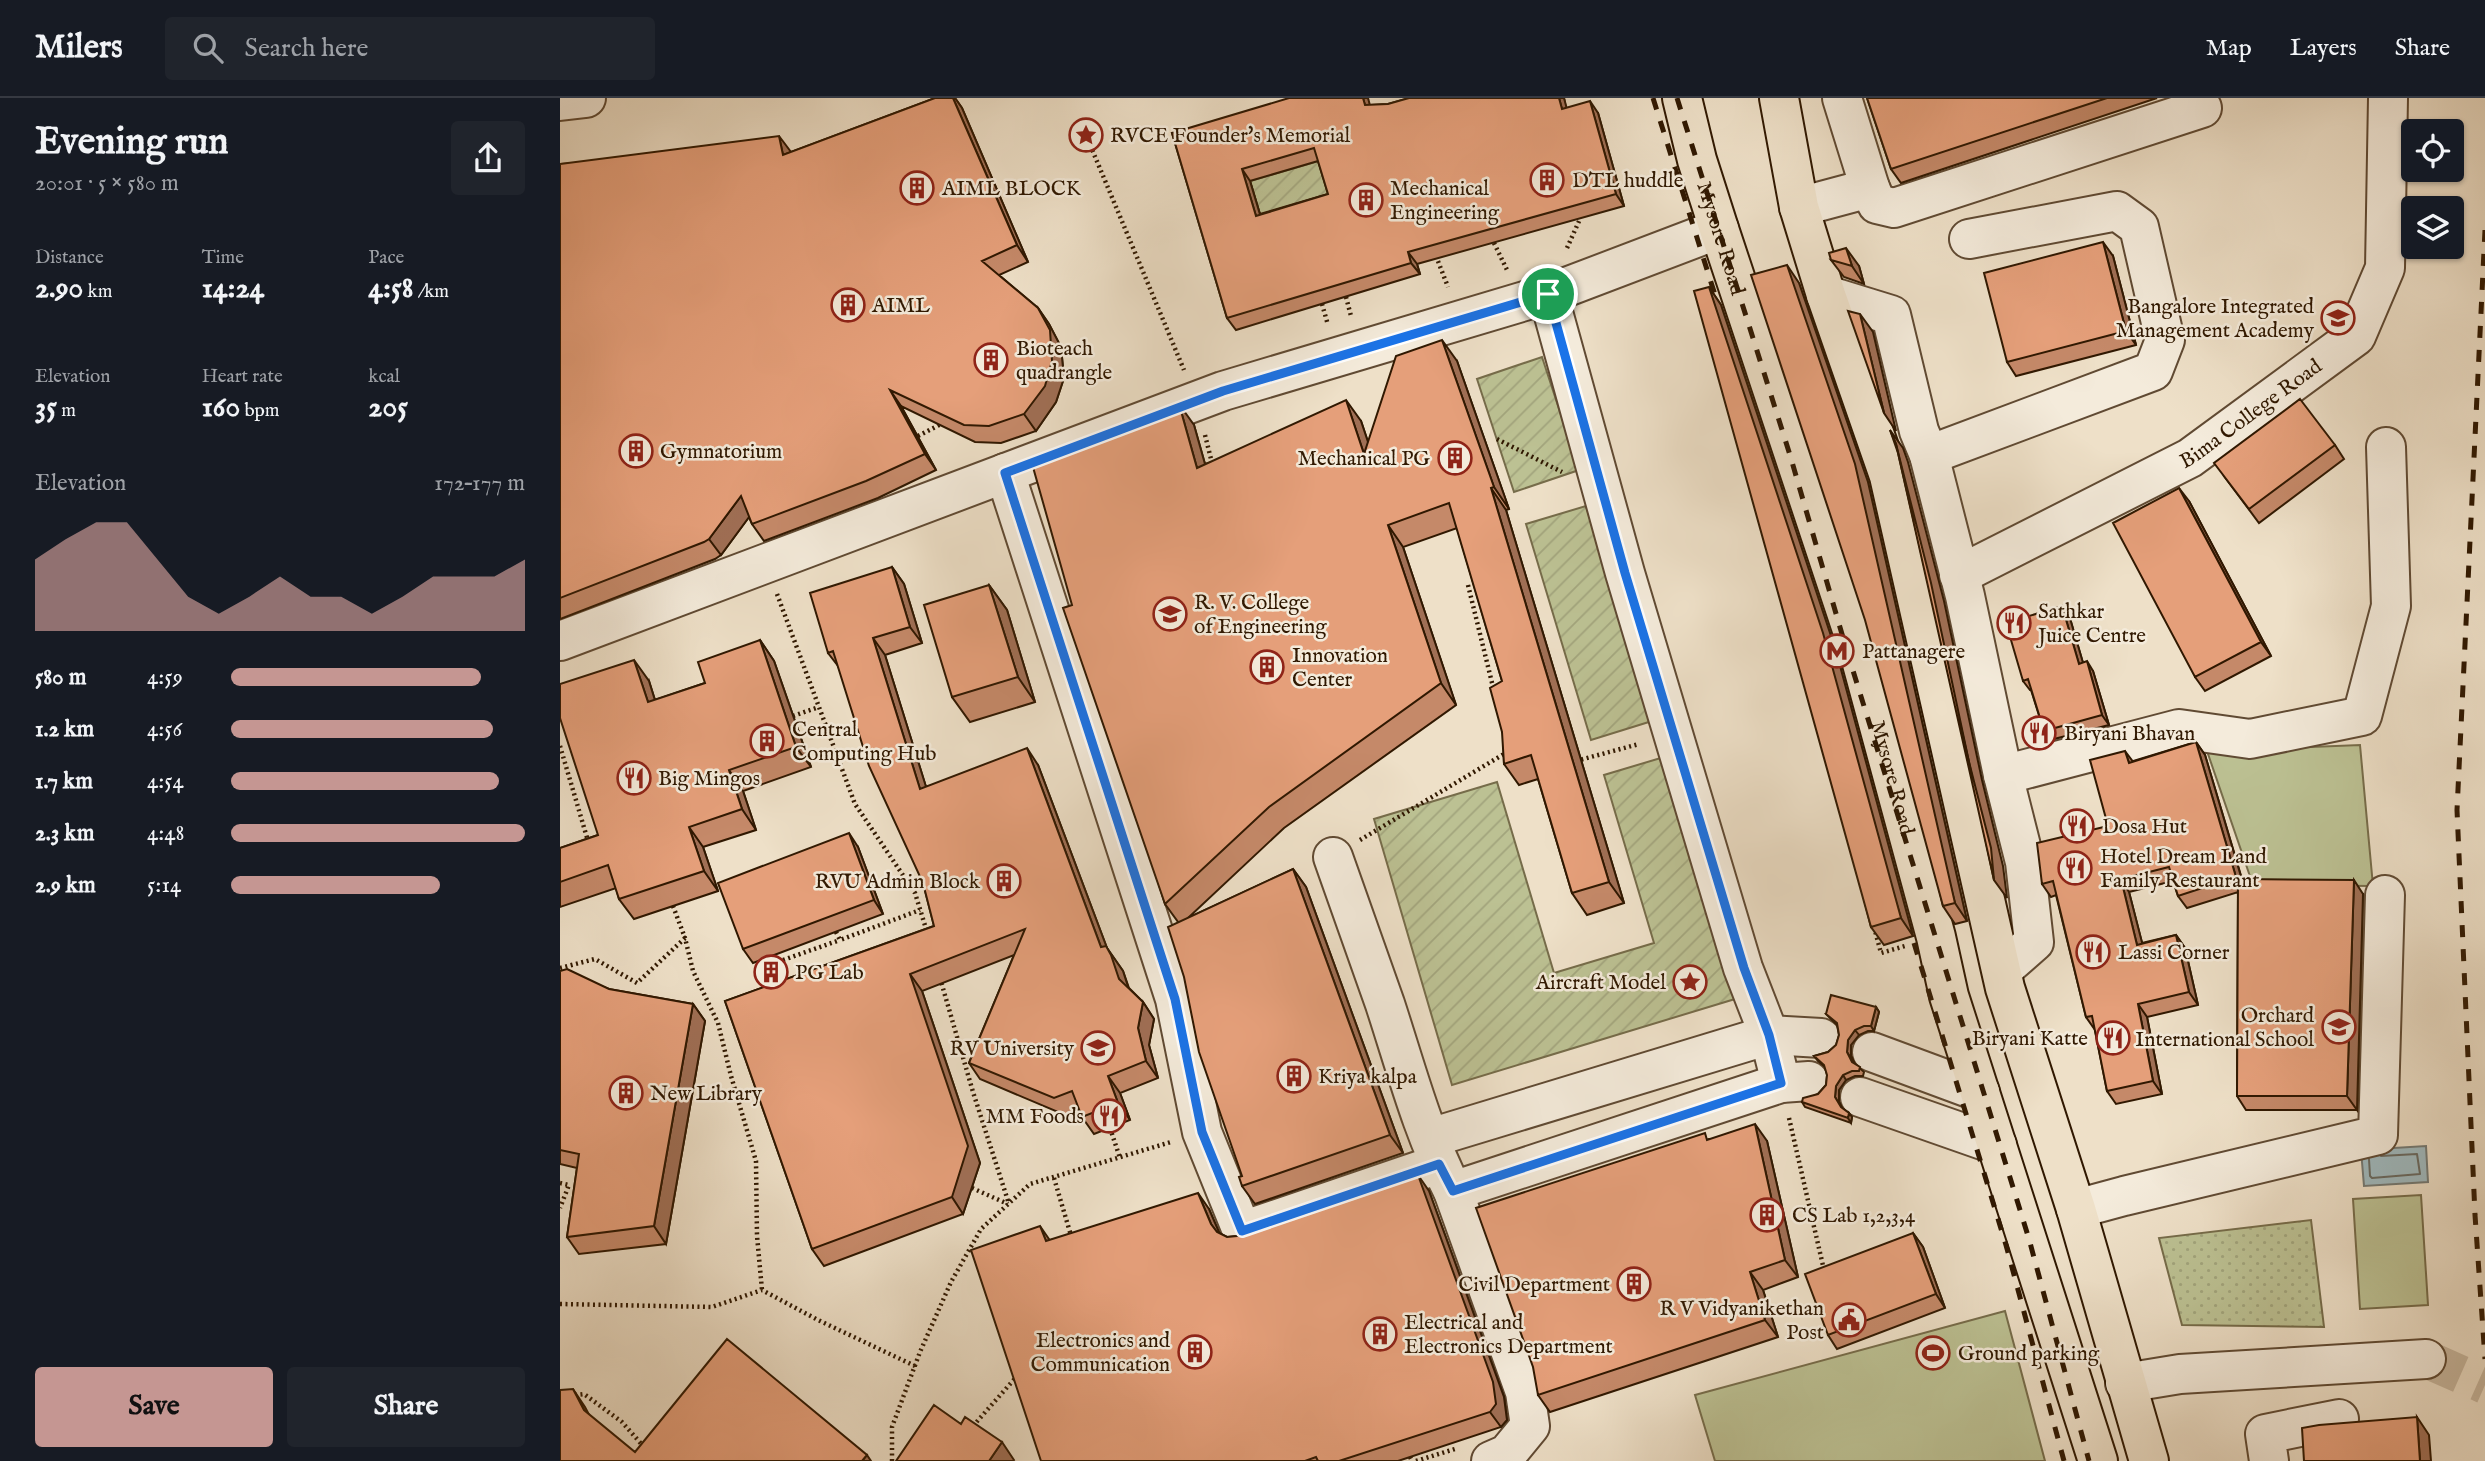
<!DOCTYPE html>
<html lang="en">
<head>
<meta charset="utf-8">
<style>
  body { margin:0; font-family:"IM FELL English",serif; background:#20242c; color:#f1f3f6; height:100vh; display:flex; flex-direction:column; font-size:26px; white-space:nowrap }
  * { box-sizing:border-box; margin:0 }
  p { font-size:23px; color:#9ea1a6 }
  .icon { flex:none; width:38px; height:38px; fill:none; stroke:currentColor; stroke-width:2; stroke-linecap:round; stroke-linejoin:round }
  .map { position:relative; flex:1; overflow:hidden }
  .sheet { display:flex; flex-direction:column; background:#171b24; width:560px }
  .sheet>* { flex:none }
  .buttons { position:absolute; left:1841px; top:21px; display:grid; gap:14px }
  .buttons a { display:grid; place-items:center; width:63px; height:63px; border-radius:7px; background:#171b24; box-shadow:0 2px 5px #0004; font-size:35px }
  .pin { position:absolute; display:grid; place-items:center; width:60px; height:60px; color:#fff; margin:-30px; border:4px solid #fff; border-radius:50%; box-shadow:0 2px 7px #0007 }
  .round { display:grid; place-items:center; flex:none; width:74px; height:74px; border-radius:7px; background:#20242c }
  .overview { display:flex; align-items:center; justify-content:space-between; height:119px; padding:0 35px }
  h1 { font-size:38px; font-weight:700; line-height:52px }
  .figures { display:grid; grid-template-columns:repeat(3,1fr); gap:10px; height:119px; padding:7px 35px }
  .figures div { display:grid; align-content:center }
  .figures b { font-size:30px; font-weight:700 }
  .figures small { font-size:19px; font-weight:400 }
  .figures p { font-size:19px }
  .chart { height:196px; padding:14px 35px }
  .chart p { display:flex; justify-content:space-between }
  .chart svg { width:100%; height:126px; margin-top:7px; fill:#c59692; opacity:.7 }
  .button { display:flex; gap:14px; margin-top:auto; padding:14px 35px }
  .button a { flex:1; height:80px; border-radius:7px; background:#c59692; color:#111; font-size:28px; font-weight:700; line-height:80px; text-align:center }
  .button a+a { background:#20242c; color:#f1f3f6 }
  ul { padding:0 35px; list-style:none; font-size:23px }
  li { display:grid; grid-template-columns:112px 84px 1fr; align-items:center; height:52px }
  li i { height:18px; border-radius:9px; background:#c59692 }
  header { display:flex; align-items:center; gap:42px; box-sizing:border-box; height:98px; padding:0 35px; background:#171b24; border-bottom:2px solid #363941 }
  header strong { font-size:33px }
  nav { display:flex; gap:38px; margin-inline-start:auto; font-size:24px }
  .search { width:490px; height:63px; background:#20242c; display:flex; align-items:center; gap:18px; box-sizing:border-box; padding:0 24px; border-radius:7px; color:#9ea1a6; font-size:26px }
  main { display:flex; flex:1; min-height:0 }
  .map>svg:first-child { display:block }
</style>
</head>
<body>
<header>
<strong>Milers</strong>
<div class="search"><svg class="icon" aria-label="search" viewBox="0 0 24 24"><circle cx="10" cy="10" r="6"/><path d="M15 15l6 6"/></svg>Search here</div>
<nav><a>Map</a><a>Layers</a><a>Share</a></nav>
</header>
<main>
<section class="sheet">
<div class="overview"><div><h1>Evening run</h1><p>20:01 · 5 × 580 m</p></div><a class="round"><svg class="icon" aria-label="share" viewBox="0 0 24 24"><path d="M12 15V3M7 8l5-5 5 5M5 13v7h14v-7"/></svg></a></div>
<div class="figures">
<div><p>Distance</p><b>2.90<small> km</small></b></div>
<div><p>Time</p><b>14:24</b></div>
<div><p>Pace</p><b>4:58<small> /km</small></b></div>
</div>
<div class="figures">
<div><p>Elevation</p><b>35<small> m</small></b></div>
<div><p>Heart rate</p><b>160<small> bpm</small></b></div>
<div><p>kcal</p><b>205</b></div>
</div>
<div class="chart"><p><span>Elevation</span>172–177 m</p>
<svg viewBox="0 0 160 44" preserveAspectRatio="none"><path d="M0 44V19L10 12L20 6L30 6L40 19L50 32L60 38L70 32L80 25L90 32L100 32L110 38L120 32L130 25L140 25L150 25L160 19V44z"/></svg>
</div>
<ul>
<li><b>580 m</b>4:59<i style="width:85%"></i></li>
<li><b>1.2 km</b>4:56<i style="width:89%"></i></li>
<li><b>1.7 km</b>4:54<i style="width:91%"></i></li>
<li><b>2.3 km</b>4:48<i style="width:100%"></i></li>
<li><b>2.9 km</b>5:14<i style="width:71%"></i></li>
</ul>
<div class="button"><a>Save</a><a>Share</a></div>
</section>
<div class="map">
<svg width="1925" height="1363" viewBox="0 0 1925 1363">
  <defs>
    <pattern id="park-dots" width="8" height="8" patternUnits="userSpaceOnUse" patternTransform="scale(1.75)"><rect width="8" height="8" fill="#bcc193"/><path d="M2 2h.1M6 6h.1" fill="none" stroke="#a2a57d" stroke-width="1.8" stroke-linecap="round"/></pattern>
    <pattern id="garden-furrows" width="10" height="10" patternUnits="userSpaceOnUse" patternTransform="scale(1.75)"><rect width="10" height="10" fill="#bcc193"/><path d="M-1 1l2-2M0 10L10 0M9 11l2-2" fill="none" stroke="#a2a57d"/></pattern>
  </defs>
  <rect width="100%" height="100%" fill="#eee0c8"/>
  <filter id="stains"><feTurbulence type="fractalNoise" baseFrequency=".00286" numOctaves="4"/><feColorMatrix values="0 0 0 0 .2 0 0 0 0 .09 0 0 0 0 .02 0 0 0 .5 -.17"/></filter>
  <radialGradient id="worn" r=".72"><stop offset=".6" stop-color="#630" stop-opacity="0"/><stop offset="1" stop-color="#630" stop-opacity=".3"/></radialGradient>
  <path fill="url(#park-dots)" stroke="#766c4a" stroke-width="2" d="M1751 1122 1764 1229 1622 1227 1599 1140Z"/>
  <path fill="url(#garden-furrows)" stroke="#766c4a" stroke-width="2" d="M762 62 785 137 704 130 690 83Z
    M982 259 1019 372 954 394 917 281Z
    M1026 408 1092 623 1031 642 966 426Z
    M1104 659 1175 901 892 987 814 721 937 684 994 875 1094 845 1044 677Z"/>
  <path fill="#bcc193" stroke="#766c4a" stroke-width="2" d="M1800 647 1813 788 1693 787 1647 653Z
    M1861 1097 1868 1207 1800 1211 1793 1101Z
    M1445 1213 1485 1363H1155L1135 1297Z"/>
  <path fill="#9fbac0" stroke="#737974" stroke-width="2" d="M1866 1048 1868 1084 1804 1088 1801 1052Z"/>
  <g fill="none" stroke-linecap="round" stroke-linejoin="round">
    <path stroke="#686960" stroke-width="2" d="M1809 1061 1810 1078 1812 1080 1860 1076 1857 1056 1821 1058"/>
    <path stroke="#c8b8a0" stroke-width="38" stroke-dasharray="38 19" stroke-linecap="butt" d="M1866 1261 1925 1287"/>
    <defs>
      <g id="minor">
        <path d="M0 3 26 0"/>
        <path d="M1310 90 1317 106 1334 110 1642 10"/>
        <path d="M1239 109 1310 90 1282 0"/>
        <path d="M988 196 1065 475 1183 870 1209 937 1221 985"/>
        <path d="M1266 197 1331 217 1359 333 1369 357 1405 498 1443 677 1465 764 1474 844 1442 872"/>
        <path d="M1369 357 1593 273 1605 242 1579 129 1557 113 1409 141"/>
        <path d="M445 375 615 901 642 1034 682 1133 879 1066"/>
        <path id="s1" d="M1399 477 1630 360 1796 238 1825 170 1828 0"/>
        <path d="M0 543 663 293 988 196 1159 131"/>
        <path d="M1443 677 1619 631 1690 641 1802 618 1831 508 1826 349"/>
        <path d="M773 759C790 808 808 857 825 906 846 970 862 1033 893 1093L965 1294 970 1328 947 1356 931 1363"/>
        <path d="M1312 954 1420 994"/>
        <path d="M1300 999 1437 1047"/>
        <path d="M870 1040 1209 937 1261 940"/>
        <path d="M893 1093 1221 985 1249 983"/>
        <path d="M1516 1111 1564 1098 1818 1037 1825 797"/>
        <path d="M1565 1285 1620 1276 1866 1261"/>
        <path d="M1709 1363 1705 1336 1779 1321"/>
      </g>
      <g id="highway">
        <path id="s2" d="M1122 0 1137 62 1159 131 1297 547 1376 839 1389 898 1538 1363"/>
        <path d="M1219 0 1239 109 1266 197 1329 378 1445 890 1516 1111 1589 1363"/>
      </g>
    </defs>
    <use href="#minor" stroke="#604a33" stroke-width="42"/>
    <use href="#highway" stroke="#301801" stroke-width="42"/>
    <path stroke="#301801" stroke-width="4.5" stroke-dasharray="2 3.5" stroke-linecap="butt" d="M526 37 624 272
      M934 145 947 172
      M1007 150 1020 121
      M876 158 888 189
      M786 199 791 218
      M762 206 768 227
      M645 337 653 369
      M358 338 385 324
      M937 341 1002 374
      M908 487 934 593
      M217 496 295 706 355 795 367 834
      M233 618 259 609
      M0 648 28 743
      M1016 663 1079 646
      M800 742 949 653
      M113 808 125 840
      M1314 829 1321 855 1345 848
      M276 834 280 842 360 812
      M223 862 280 842
      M0 870 35 861 77 885 125 840 133 873 158 925 171 978 196 1063 197 1138 202 1192
      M380 880 413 994 449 1106
      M1229 1020 1264 1172
      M550 1030 560 1060
      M494 1080 512 1141
      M0 1085 9 1087 0 1110
      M412 1090 448 1106
      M0 1206 152 1209 202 1192 258 1222 355 1268
      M15 1297 24 1296 62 1324 84 1349
      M413 1328 458 1277
      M850 1359 852 1363
      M332 1363V1329L360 1254 391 1184 421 1131 470 1086 611 1044
      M856 1363 898 1350"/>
    <use href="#minor" stroke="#f4ebdb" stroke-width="38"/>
    <use href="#highway" stroke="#eee0c8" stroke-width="38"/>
    <g stroke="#301801" stroke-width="5" stroke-dasharray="12 12" stroke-linecap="butt">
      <path d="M1093 0 1161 216"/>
      <path id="s3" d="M1117 0 1230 357 1286 550 1469 1141 1529 1363"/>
      <path d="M1925 132 1897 712 1915 1117 1925 1261"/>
      <path d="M1347 822 1446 1147 1504 1363"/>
    </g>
  </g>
  <path fill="#c58969" stroke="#301801" stroke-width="2" fill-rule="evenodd" d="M375 0H395L402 10 468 164 439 177 478 210 489 226 501 249 504 280 496 304 476 333 441 345 415 344 341 308 376 372 318 400 204 443 192 426 189 419 161 457 155 461 0 521V66L231 54Z
    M849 0H1004L1006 10 1038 15 1064 108 857 166 860 176 676 232 667 220 612 35 810 7 828 6ZM758 63 768 96 700 116 690 83Z
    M1307 0H1597L1341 85 1331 71Z
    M1553 158 1576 247 1456 278 1447 264Z
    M1271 162 1299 168 1304 186 1284 179Z
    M1239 185 1308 384 1407 823 1395 826 1383 808Z
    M1149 189 1161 207 1276 553 1353 838 1324 847 1311 829Z
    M897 263 949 411 946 412 1064 805 1027 817 1012 795 978 681 959 687 944 666 942 583 897 430 843 449 896 607 724 730 628 820 733 771 746 789 843 1055 695 1106 682 1088V1078L618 824 605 806 512 507 634 327 645 366 801 323 808 344Z
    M1775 347 1784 361 1699 425 1664 378Z
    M1629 403 1711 558 1645 593 1635 579Z
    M332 469 344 486 362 545 325 557 366 689 478 667 547 850 563 873 569 890 583 904 594 921 589 947 598 980 560 995 570 1022 534 1036 522 1019 519 1011 505 1017 420 981 409 965 454 857 362 893 420 1065 403 1116 264 1168 252 1151 165 903 374 828 363 785 278 568 268 555Z
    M429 487 447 512 475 604 410 624 392 599Z
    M1502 508 1509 517 1523 565 1533 573 1549 627 1490 642 1484 633 1471 592H1470L1463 583Z
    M200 542 214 563 251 669 183 693 196 732 143 749 158 793 74 821 59 801 56 790 0 809V750L38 737 89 583 95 602 145 585Z
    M1636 644 1645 657 1682 781 1803 796 1797 1012H1686L1677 998 1678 794 1627 810 1618 798 1613 783 1569 794 1582 845 1616 837 1625 850 1638 907 1587 919 1602 996 1556 1006 1547 993 1535 932 1526 919 1496 797 1491 799 1482 786 1548 728 1573 663Z
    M298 749 323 816 193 865 183 851Z
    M0 873 49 891 133 906 145 923 106 1146 19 1156 7 1139 17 1070 0 1066Z
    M1316 909 1319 914 1314 933H1308L1299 937 1291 947V958L1294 965 1304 974 1303 978H1295L1286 982 1279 992V1004L1282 1010 1289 1015 1292 1019 1291 1025 1245 1009 1242 1004 1258 996 1266 987 1267 977 1265 969 1258 963 1254 958 1268 954 1276 947 1279 937 1277 927 1266 916Z
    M1149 1041 1207 1043 1238 1179 1203 1192 1218 1239 990 1314 978 1297Z
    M869 1093 944 1299 947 1322 941 1329 838 1363H481L490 1142 649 1111 659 1135 667 1139 677 1138Z
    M1353 1135 1363 1149 1385 1210 1277 1251 1268 1237Z"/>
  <path fill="#a06f55" stroke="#301801" stroke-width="2" d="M393 0H395L402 10 468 164 457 147Z
    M803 0H808L813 19 805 7Z
    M999 0H1004L1010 23 1002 11Z
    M1030 3 1038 15 1064 108 1056 96Z
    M219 38 231 54 223 57Z
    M682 71 690 83 704 130 696 118Z
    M1543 144 1553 158 1576 247 1566 233Z
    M1286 150 1299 168 1304 186 1292 168Z
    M848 154 857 166 860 176 851 165Z
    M1227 167 1239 185 1308 384 1407 823 1395 805Z
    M1149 189 1161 207 1276 553 1353 838 1341 820Z
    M478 210 489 226 501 249 504 280 496 304 476 333 464 316Z
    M1300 216 1313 234 1336 333 1324 315Z
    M882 242 897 263 949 411 934 389Z
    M330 292 341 308 376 372 365 356Z
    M786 302 801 323 819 377 804 356Z
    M619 306 634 327 652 391 637 370Z
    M1330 332 1343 350 1348 364 1384 503 1422 682 1443 768 1447 800 1434 782 1409 664 1336 346Z
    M931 390 946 412 1064 805 1049 784Z
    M1619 390 1629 403 1711 558 1701 544Z
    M181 398 192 415 161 457 149 441Z
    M828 427 843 449 896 607 881 585Z
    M332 469 344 486 362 545 350 529Z
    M429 487 447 512 475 604 458 579Z
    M1502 508 1509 517 1526 575 1519 566Z
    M313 540 325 557 372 708 360 691Z
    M200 542 214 563 251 669 236 649Z
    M74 562 89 583 102 625 88 604Z
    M1527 563 1533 573 1549 627 1542 617Z
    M1636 644 1645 657 1685 792 1676 779Z
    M467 650 478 667 547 850 563 873 571 898 559 881 541 849Z
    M1565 653 1574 665H1569Z
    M169 672 183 693 196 732 182 711Z
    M129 729 143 749 158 793 144 773Z
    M289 735 298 749 323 816 314 802Z
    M733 771 746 789 843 1055 830 1037Z
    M1561 781 1569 794 1586 860 1577 847Z
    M1794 782 1803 796 1797 1012 1787 998Z
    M1616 837 1625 850 1638 907 1629 894Z
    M350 876 362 893 420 1065 403 1116 392 1099Z
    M583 904 594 921 589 947 598 980 586 963 578 930Z
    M133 906 145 923 106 1146 94 1128Z
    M1578 906 1587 919 1602 996 1593 983Z
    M1316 909 1319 914 1314 933 1311 928Z
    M1295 932 1299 937 1291 947V958L1296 968 1287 954 1288 942Z
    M1283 977 1286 982 1279 992V1004L1284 1014 1275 999 1276 988Z
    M548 978 560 995 570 1022 558 1005Z
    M1289 1015 1292 1019 1291 1025 1288 1020Z
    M1195 1026 1207 1043 1238 1179 1225 1162Z
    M858 1077 869 1093 944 1299 947 1322 941 1329 930 1314Z
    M638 1095 649 1111 662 1141 651 1126Z
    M480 1128 491 1144 486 1143Z
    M1353 1135 1363 1149 1385 1210 1376 1196Z
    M1190 1174 1203 1192 1218 1239 1205 1222Z
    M13 1291 25 1309 36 1330 24 1312Z
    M1857 1319 1869 1337 1871 1363H1860Z
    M442 1344 454 1362 453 1363H429Z
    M307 1357 311 1363H302Z"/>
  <path fill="#e59f7a" stroke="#301801" stroke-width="2" fill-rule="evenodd" d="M375 0H393L457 147 422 163 478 210 490 232 492 263 485 288 464 316 429 328 404 327 330 292 365 356 306 383 192 426 181 398 149 441 144 444 0 500V66L219 38 223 57Z
    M729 0H803L805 7 828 6 849 0H999L1002 11 1030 3 1056 96 848 154 851 165 667 220 612 35ZM754 50 768 96 696 118 682 71Z
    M1307 0H1547L1331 71Z
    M1543 144 1566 233 1447 264 1424 175Z
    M1286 150 1292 168 1271 162 1269 155Z
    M1227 167 1295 366 1395 805 1383 808 1305 522 1191 177Z
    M1149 189 1263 535 1341 820 1311 829 1134 193Z
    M1288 213 1300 216 1324 315Z
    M882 242 934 389 931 390 1049 784 1012 795 971 657 944 666 942 634 930 590 942 583 889 405 828 427 881 585 709 709 605 806 503 510 512 507 471 362 619 306 637 370 786 302 804 356 836 258Z
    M1740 301 1775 347 1689 411 1654 365Z
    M1330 332 1336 346 1371 485 1409 664 1431 750 1434 782 1338 355Z
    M1619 390 1701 544 1635 579 1553 425Z
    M332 469 350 529 313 540 360 691 467 650 541 849 546 848 551 857 559 881 583 904 578 930 586 963 548 978 558 1005 522 1019 512 993 494 1000 409 965 465 831 350 876 408 1048 392 1099 252 1151 165 903 374 828 363 785 309 668 273 553 268 555 250 495Z
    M429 487 458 579 392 599 364 507Z
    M1502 508 1519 566 1527 563 1542 617 1484 633 1468 581 1463 583 1446 525Z
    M200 542 236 649 169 672 182 711 129 729 144 773 59 801 48 767 0 784V750L38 737 0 620V586L74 562 88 604 145 585 138 564Z
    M1636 644 1676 779 1618 798 1609 769 1561 781 1577 847 1616 837 1629 894 1578 906 1593 983 1547 993 1532 918 1526 919 1493 783 1482 786 1477 745 1548 728 1530 662 1565 653 1569 665Z
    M289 735 314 802 183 851 158 785Z
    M733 771 830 1037 682 1088 679 1079 682 1078 639 954 624 879 608 829Z
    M1678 781 1794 782 1787 998H1677Z
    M7 871 49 891 133 906 94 1128 7 1139 19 1056 0 1052V873Z
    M1271 897 1316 909 1311 928H1304L1295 932 1288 942 1287 954 1292 964 1300 969 1299 973H1292L1283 977 1276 988 1275 999 1281 1009 1289 1015 1288 1020 1242 1004 1243 1000 1258 996 1266 987 1267 977 1264 967 1254 958 1268 954 1276 947 1279 937 1277 925 1266 916Z
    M1195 1026 1225 1162 1190 1174 1205 1222 978 1297 973 1269 916 1110 1145 1035 1147 1042Z
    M858 1077 933 1284 936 1306 930 1314 779 1363H758L756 1359 745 1363H481L411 1152 480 1128 486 1143 638 1095 651 1126 657 1134 667 1139 677 1138Z
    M1353 1135 1376 1196 1268 1237 1245 1176Z
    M167 1241 307 1357 302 1363H0V1292L13 1291 24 1312 75 1354Z
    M374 1307 401 1326 405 1319 442 1344 429 1363H336Z
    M1857 1319 1860 1363H1744L1742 1330 1759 1327Z"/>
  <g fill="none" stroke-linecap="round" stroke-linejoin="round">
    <defs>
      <path id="route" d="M988 196 1065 475 1184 870 1209 937 1221 985 893 1093 879 1066 682 1133 642 1034 615 901 445 375 663 293Z"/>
    </defs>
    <use href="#route" stroke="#fff" stroke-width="14"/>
    <use href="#route" stroke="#1a73e8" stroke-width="9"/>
  </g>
  <defs>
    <symbol id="sight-ring" viewBox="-11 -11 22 22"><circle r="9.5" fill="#f4ebdb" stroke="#8f2418" stroke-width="1.5"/><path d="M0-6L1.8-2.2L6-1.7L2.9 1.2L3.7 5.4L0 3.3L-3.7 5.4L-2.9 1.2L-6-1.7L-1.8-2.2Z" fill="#8f2418"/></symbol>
    <symbol id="building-ring" viewBox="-11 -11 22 22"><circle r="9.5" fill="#f4ebdb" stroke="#8f2418" stroke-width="1.5"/><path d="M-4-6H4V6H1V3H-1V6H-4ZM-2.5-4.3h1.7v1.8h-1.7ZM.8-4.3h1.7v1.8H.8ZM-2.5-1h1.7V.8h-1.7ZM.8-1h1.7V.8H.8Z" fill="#8f2418"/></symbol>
    <symbol id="university-ring" viewBox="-11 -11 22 22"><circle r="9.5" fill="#f4ebdb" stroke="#8f2418" stroke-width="1.5"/><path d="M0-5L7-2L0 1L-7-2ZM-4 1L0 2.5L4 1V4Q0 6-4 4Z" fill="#8f2418"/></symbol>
    <symbol id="restaurant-ring" viewBox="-11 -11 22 22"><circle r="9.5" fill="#f4ebdb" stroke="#8f2418" stroke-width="1.5"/><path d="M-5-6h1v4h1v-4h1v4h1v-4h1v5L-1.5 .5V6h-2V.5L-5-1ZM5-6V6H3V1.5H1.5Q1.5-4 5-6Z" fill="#8f2418"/></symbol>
    <symbol id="metro-ring" viewBox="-11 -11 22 22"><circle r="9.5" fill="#f4ebdb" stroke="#8f2418" stroke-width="1.5"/><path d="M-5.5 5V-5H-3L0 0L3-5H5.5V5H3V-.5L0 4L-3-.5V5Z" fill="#8f2418"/></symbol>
    <symbol id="school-ring" viewBox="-11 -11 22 22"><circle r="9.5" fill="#f4ebdb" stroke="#8f2418" stroke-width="1.5"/><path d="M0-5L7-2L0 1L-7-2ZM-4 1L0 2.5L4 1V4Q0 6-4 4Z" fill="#8f2418"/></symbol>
    <symbol id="civic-ring" viewBox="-11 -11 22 22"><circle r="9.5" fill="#f4ebdb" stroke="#8f2418" stroke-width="1.5"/><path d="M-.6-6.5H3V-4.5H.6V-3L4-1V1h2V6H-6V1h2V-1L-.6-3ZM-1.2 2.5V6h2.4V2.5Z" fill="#8f2418"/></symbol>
    <symbol id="stadium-ring" viewBox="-11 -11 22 22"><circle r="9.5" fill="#f4ebdb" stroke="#8f2418" stroke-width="1.5"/><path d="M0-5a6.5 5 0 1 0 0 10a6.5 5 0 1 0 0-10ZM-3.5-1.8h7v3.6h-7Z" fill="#8f2418"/></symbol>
  </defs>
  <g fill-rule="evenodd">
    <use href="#sight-ring" x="507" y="18" width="38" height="38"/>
    <use href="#building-ring" x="968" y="63" width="38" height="38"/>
    <use href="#building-ring" x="338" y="71" width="38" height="38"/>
    <use href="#building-ring" x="787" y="83" width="38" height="38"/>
    <use href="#building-ring" x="269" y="188" width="38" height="38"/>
    <use href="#university-ring" x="1759" y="201" width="38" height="38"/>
    <use href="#building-ring" x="412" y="243" width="38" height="38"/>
    <use href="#building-ring" x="57" y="334" width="38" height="38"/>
    <use href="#building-ring" x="876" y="341" width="38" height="38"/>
    <use href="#university-ring" x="591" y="497" width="38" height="38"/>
    <use href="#restaurant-ring" x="1435" y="506" width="38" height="38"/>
    <use href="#metro-ring" x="1258" y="534" width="38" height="38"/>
    <use href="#building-ring" x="688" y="550" width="38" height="38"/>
    <use href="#restaurant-ring" x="1460" y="616" width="38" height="38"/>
    <use href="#building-ring" x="188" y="624" width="38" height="38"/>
    <use href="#restaurant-ring" x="55" y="661" width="38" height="38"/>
    <use href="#restaurant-ring" x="1498" y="709" width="38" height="38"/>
    <use href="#restaurant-ring" x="1496" y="751" width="38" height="38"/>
    <use href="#building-ring" x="425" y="764" width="38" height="38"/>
    <use href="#restaurant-ring" x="1514" y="835" width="38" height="38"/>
    <use href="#building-ring" x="192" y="855" width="38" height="38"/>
    <use href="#sight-ring" x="1111" y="865" width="38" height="38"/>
    <use href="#school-ring" x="1760" y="910" width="38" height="38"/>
    <use href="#restaurant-ring" x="1534" y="921" width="38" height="38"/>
    <use href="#university-ring" x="519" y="931" width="38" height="38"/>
    <use href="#building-ring" x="715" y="959" width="38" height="38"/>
    <use href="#building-ring" x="47" y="976" width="38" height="38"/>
    <use href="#restaurant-ring" x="530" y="999" width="38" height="38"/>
    <use href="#building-ring" x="1188" y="1098" width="38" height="38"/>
    <use href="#building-ring" x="1055" y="1167" width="38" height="38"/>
    <use href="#civic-ring" x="1270" y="1203" width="38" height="38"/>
    <use href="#building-ring" x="801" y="1217" width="38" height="38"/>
    <use href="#building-ring" x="616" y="1235" width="38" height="38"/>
    <use href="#stadium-ring" x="1354" y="1236" width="38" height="38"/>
  </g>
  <g text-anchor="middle" stroke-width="5" stroke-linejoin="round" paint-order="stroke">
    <g font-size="21" fill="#301801" stroke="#f4ebdb" text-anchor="start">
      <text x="550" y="44">RVCE Founder's Memorial</text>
      <text x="1012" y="89">DTL huddle</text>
      <text x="382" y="97">AIML BLOCK</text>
      <text x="830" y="97">Mechanical<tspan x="830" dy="24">Engineering</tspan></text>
      <text x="312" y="214">AIML</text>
      <text x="1754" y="215" text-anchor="end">Bangalore Integrated<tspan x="1754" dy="24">Management Academy</tspan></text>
      <text x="456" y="257">Bioteach<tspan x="456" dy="24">quadrangle</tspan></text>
      <text x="100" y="360">Gymnatorium</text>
      <text x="870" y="367" text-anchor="end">Mechanical PG</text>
      <text x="634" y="511">R. V. College<tspan x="634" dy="24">of Engineering</tspan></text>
      <text x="1478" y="520">Sathkar<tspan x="1478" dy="24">Juice Centre</tspan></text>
      <text x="1302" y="560">Pattanagere</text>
      <text x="732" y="564">Innovation<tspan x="732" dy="24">Center</tspan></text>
      <text x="232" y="638">Central<tspan x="232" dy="24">Computing Hub</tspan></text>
      <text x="1504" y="642">Biryani Bhavan</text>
      <text x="98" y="687">Big Mingos</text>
      <text x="1542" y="735">Dosa Hut</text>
      <text x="1540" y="765">Hotel Dream Land<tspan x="1540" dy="24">Family Restaurant</tspan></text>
      <text x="420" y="790" text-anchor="end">RVU Admin Block</text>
      <text x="1558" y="861">Lassi Corner</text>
      <text x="235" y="881">PG Lab</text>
      <text x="1106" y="891" text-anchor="end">Aircraft Model</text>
      <text x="1754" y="924" text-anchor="end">Orchard<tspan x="1754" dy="24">International School</tspan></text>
      <text x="1528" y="947" text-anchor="end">Biryani Katte</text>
      <text x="514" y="957" text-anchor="end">RV University</text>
      <text x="758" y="985">Kriya kalpa</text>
      <text x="90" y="1002">New Library</text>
      <text x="524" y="1025" text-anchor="end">MM Foods</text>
      <text x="1232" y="1124">CS Lab 1,2,3,4</text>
      <text x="1050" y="1193" text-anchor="end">Civil Department</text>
      <text x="1264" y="1217" text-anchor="end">R V Vidyanikethan<tspan x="1264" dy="24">Post</tspan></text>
      <text x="844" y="1231">Electrical and<tspan x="844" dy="24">Electronics Department</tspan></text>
      <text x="610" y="1249" text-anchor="end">Electronics and<tspan x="610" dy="24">Communication</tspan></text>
      <text x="1398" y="1262">Ground parking</text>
    </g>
    <g font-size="21" fill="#301801" stroke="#f4ebdb">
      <text dy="7" stroke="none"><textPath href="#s3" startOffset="147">Mysore Road</textPath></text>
      <text dy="7" stroke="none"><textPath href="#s1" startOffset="334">Bima College Road</textPath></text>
      <text dy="7" stroke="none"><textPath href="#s2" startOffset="712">Mysore Road</textPath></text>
    </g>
  </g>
  <rect width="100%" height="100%" filter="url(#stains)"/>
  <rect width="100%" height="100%" fill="url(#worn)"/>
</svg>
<div class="buttons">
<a><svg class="icon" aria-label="locate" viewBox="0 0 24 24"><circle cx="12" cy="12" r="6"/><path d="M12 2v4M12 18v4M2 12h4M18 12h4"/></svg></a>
<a><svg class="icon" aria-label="layers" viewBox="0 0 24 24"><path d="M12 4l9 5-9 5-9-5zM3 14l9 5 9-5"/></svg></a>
</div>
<div class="pin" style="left:988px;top:196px;background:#1e9e55"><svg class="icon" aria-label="arrive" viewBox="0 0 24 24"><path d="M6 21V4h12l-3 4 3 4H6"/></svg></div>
</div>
</main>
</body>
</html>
